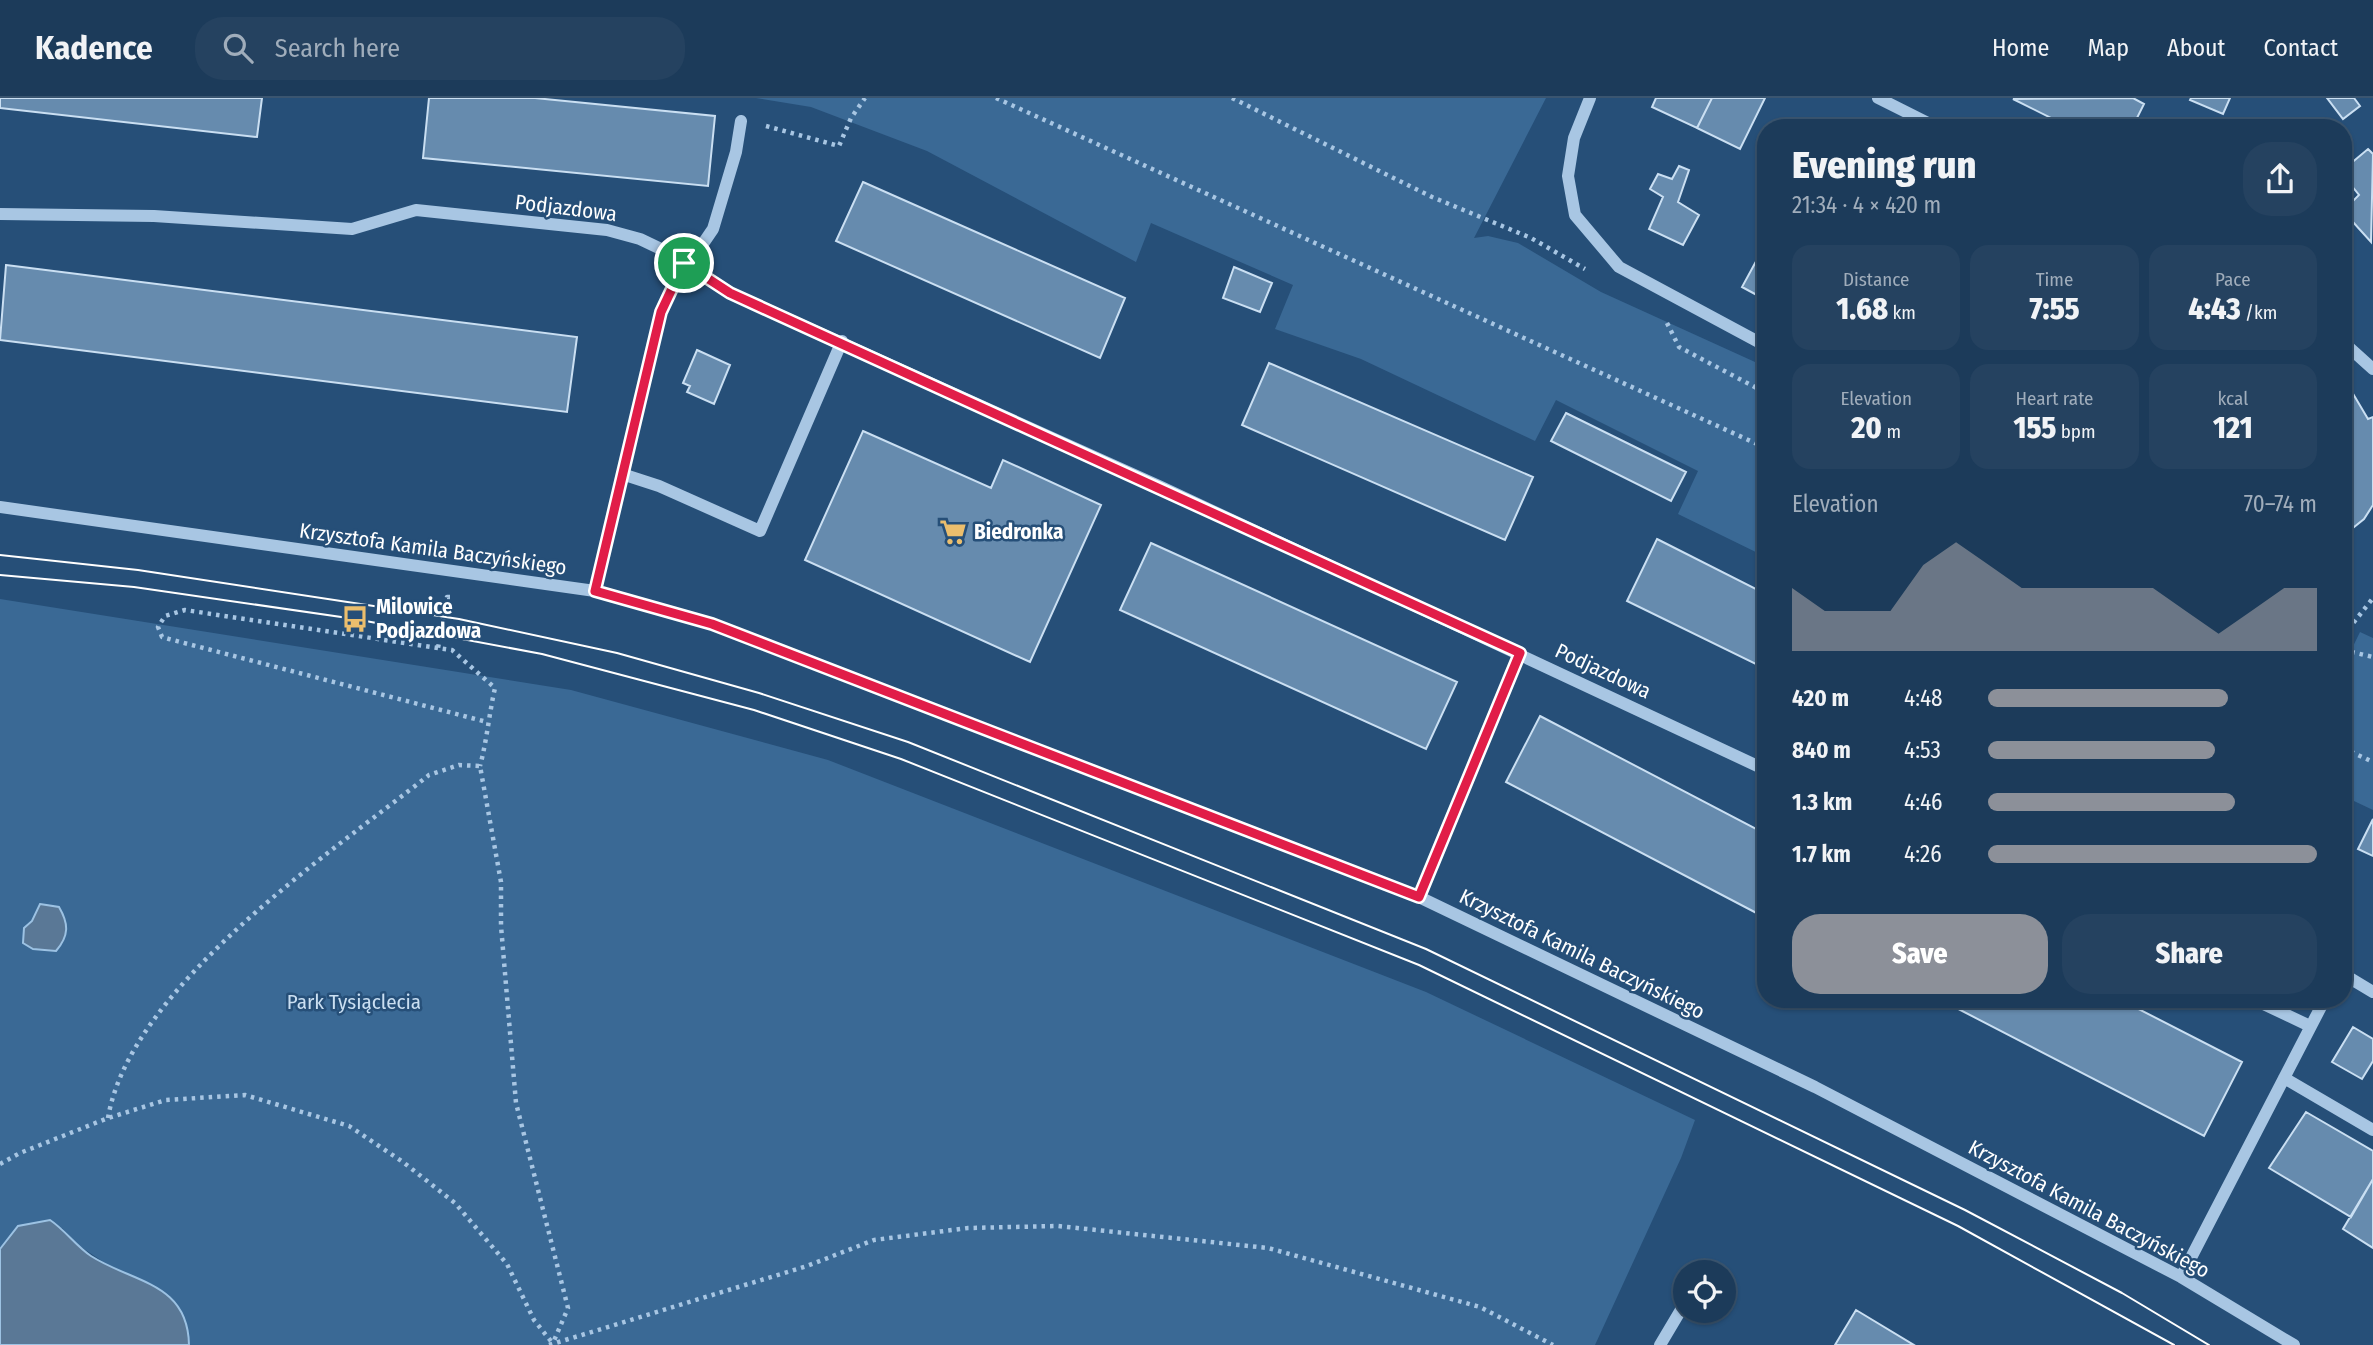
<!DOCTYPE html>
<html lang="en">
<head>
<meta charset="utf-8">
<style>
  body { margin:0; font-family:"Fira Sans Condensed",sans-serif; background:#254260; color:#f1f3f6; height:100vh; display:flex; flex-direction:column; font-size:26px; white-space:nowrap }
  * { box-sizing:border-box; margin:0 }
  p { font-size:23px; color:#a0adbb }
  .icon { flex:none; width:38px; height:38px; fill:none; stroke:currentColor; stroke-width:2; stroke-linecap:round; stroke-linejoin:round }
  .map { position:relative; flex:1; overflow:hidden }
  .details { position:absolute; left:1757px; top:21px; width:595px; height:889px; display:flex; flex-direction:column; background:#1c3b5a; border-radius:28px; box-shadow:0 2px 5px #0004,0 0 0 2px #3a5570 }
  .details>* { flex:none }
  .fabs { position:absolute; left:1673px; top:1162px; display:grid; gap:14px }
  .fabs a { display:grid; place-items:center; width:63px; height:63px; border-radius:50%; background:#1c3b5a; box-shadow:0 2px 5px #0004,0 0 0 2px #3a5570; font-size:35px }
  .pin { position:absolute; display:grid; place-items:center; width:60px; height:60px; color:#fff; margin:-30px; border:4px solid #fff; border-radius:50%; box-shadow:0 2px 7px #0007 }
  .round { display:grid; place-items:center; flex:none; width:74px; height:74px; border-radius:28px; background:#254260 }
  .overview { display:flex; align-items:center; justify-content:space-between; height:119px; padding:0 35px }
  h1 { font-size:38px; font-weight:800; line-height:52px }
  .metrics { display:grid; grid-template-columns:repeat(3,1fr); gap:10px; height:119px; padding:7px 35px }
  .metrics div { display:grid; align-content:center; border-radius:18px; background:#254260; text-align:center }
  .metrics b { font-size:30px; font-weight:800 }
  .metrics small { font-size:19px; font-weight:400 }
  .metrics p { font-size:19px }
  .chart { height:196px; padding:14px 35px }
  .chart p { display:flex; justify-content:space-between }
  .chart svg { width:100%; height:126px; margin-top:7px; fill:#8c9099; opacity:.7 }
  .cta { display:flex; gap:14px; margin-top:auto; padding:14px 35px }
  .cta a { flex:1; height:80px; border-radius:28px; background:#8c9099; color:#fff; font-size:28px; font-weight:800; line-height:80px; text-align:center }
  .cta a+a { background:#254260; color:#f1f3f6 }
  ul { padding:0 35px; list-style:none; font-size:23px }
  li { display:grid; grid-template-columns:112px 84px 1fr; align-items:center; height:52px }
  li i { height:18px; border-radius:9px; background:#8c9099 }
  header { display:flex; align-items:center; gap:42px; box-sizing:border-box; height:98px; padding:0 35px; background:#1c3b5a; border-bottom:2px solid #3a5570 }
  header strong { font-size:33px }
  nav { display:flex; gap:38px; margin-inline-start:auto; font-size:24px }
  .search { width:490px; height:63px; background:#254260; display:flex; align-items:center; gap:18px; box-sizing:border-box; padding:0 24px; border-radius:28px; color:#a0adbb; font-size:26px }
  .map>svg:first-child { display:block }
</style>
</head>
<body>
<header>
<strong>Kadence</strong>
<div class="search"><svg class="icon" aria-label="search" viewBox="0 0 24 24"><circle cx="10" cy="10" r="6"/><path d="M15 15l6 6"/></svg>Search here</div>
<nav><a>Home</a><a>Map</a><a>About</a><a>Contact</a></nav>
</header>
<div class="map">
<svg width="2373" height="1247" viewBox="0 0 2373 1247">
  <rect width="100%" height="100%" fill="#264f78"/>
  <path fill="#3a6995" d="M756 0H1546L1474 140 1488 138 1518 145 1601 194 1766 269V459L1678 416 1698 373 1556 302 1535 343 1361 261 1275 231 1293 187 1151 125 1136 164 927 53 811 9Z
    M0 501 571 592 828 662 1426 894 1695 1022 1681 1060 1595 1247H189V1237L111 1169 75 1145 62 1130 0 1151Z
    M2360 534 2373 540V712L2354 703 2343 712V569Z"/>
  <path fill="#5a7896" stroke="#9cc2e3" stroke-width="2" d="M40 806 59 809C69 826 69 838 56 853L33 851 23 845 24 830 32 823Z
    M50 1122C65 1132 76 1148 91 1158 133 1185 188 1184 189 1247H0V1151L18 1128Z"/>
  <path fill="#668bae" stroke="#cadff2" stroke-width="2" d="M0 0H262L257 39 0 10Z
    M429 0H535L715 18 708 88 423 60Z
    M1656 0H1712L1697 30 1652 9Z
    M1712 0H1765L1740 51 1697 30Z
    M2133 0 2144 6 2132 30H2071L2013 1Z
    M2191 0H2230L2223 16 2190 2Z
    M2327 0H2354L2360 8 2343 21Z
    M2368 51 2373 56 2371 144 2343 113 2359 97 2343 77V72Z
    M1679 68 1689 72 1678 104 1699 117 1683 147 1649 131 1663 99 1650 91 1658 76 1672 81Z
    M863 84 1125 200 1100 260 836 143Z
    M1760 156 1766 159V202L1742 189Z
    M6 167 577 239 567 314 0 242Z
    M1234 169 1272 185 1260 214 1223 200Z
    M697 252 730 267 714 306 687 294 690 288 683 285Z
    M1269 265 1533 379 1505 442 1242 327Z
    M2352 294 2368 321 2373 319V407L2364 421 2343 438V301Z
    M1566 315 1686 374 1671 403 1551 343Z
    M863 333 991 390 1003 362 1101 407 1030 564 805 462Z
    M1657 441 1766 496V571L1627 503Z
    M1151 445 1457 584 1426 651 1120 512Z
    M1540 618 1766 736V820L1506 684Z
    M2373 721V758L2358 751Z
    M1939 901H2119L2242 964 2204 1038Z
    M2353 929 2373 941V963L2362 981 2332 964Z
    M2306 1014 2373 1053V1081L2351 1119 2269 1070Z
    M2373 1081V1150L2343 1131Z
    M1856 1212 1914 1247H1835Z"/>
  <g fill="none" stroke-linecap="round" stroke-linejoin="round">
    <path stroke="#a8c6e3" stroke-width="4.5" stroke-dasharray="3.5 5" stroke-linecap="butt" d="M996 0 1766 350
      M1232 0 1432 99 1531 140 1585 171
      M766 28 839 48 851 20 865 0
      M1667 225 1679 249 1766 295
      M450 499H447L438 550 452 552 495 590C489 616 487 642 480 668
      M2343 538 2373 500
      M438 550 185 512 165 518 158 529 162 539 169 541 487 624
      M2343 552 2373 559
      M2343 650 2373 664
      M2343 836 2347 852
      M108 1020C130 889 328 757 429 677L459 667 480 668 501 784V828L516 1005 568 1210 553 1245
      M0 1066 20 1055 108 1020 166 1002 245 997 349 1028 403 1064 455 1105 507 1166 534 1222 554 1247
      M549 1247 807 1168 874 1142 968 1130 1058 1128 1268 1150 1480 1209 1553 1247"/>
    <path stroke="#a8c6e3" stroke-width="12" d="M1590 0 1574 40 1568 78 1575 117 1619 169 1766 248
      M1878 0 1938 30
      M0 116 154 118 352 131 416 112 607 132 640 141 665 153 730 195 1161 389 1766 672
      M2343 244 2373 271
      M622 376 659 388 760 433 842 243
      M0 409 595 493 712 526 1419 799 1815 989 2181 1179 2294 1247
      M595 493 661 214 684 165 700 150 713 131 736 54 741 23
      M1419 799 1520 555
      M2343 876 2373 894
      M2253 901 2310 928
      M2284 980 2373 1032
      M2181 1179 2325 901
      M1660 1247 1685 1205"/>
    <path stroke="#fff" stroke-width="2" d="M0 457 138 472 459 521 617 555 759 595 908 644 1426 851 1965 1112 2122 1195 2209 1247
      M0 477 134 489 355 521 542 556 754 612 901 661 1419 867 1958 1128 2174 1247"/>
  </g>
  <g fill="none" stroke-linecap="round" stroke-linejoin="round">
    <defs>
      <path id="route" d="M684 165 730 195 1520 555 1419 799 712 526 595 493 661 214Z"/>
    </defs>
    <use href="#route" stroke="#fff" stroke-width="14"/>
    <use href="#route" stroke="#e11d48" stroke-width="9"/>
  </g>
  <defs>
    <symbol id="supermarket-bare" viewBox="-9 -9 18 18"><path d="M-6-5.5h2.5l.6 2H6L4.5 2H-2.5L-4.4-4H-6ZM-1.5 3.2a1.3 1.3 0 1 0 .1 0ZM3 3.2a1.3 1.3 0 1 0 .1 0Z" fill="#ebbe6d" stroke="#264f78" stroke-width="2.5" paint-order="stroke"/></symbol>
    <symbol id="bus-bare" viewBox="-9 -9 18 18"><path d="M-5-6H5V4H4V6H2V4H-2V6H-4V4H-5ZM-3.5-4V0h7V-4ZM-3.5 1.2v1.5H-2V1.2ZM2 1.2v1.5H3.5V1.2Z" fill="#ebbe6d" stroke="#264f78" stroke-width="2.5" paint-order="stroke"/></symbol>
  </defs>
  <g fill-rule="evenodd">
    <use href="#supermarket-bare" x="934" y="415" width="38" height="38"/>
    <use href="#bus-bare" x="336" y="502" width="38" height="38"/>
  </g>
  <g text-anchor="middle" stroke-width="5" stroke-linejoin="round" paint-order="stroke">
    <g font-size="21" fill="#fff" stroke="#264f78">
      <text transform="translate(566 110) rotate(7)" y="7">Podjazdowa</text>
      <text transform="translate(433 451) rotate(8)" y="7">Krzysztofa Kamila Baczyńskiego</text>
      <text transform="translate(1603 573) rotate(25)" y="7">Podjazdowa</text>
      <text transform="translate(1582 856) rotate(26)" y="7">Krzysztofa Kamila Baczyńskiego</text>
      <text transform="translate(2089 1111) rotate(28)" y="7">Krzysztofa Kamila Baczyńskiego</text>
    </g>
    <g font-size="21" font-weight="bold" fill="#fff" stroke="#264f78" text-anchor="start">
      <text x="974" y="441">Biedronka</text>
      <text x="376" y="516">Milowice<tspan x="376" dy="24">Podjazdowa</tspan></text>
    </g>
    <g font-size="21" fill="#cadff2" stroke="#264f78">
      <text x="354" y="911">Park Tysiąclecia</text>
    </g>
  </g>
</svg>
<div class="fabs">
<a><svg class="icon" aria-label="locate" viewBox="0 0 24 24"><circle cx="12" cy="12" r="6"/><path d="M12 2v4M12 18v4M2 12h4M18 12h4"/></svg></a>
</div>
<div class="pin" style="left:684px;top:165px;background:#1e9e55"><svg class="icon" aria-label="arrive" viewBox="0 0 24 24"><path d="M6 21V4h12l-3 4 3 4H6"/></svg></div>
<section class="details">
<div class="overview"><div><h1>Evening run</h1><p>21:34 · 4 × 420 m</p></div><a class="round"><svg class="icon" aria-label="share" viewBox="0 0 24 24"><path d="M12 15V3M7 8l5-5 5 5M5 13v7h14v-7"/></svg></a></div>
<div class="metrics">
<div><p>Distance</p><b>1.68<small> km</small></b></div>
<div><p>Time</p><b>7:55</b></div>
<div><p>Pace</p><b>4:43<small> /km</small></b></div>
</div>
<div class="metrics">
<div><p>Elevation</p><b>20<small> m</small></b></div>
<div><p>Heart rate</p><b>155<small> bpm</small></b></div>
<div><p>kcal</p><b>121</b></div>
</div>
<div class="chart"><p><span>Elevation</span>70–74 m</p>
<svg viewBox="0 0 160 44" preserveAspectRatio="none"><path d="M0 44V22L10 30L20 30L30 30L40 14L50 6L60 14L70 22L80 22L90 22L100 22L110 22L120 30L130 38L140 30L150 22L160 22V44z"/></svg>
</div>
<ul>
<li><b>420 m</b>4:48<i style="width:73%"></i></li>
<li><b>840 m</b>4:53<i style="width:69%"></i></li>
<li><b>1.3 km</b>4:46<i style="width:75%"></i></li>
<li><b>1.7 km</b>4:26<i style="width:100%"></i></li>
</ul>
<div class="cta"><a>Save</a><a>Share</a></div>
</section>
</div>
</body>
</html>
